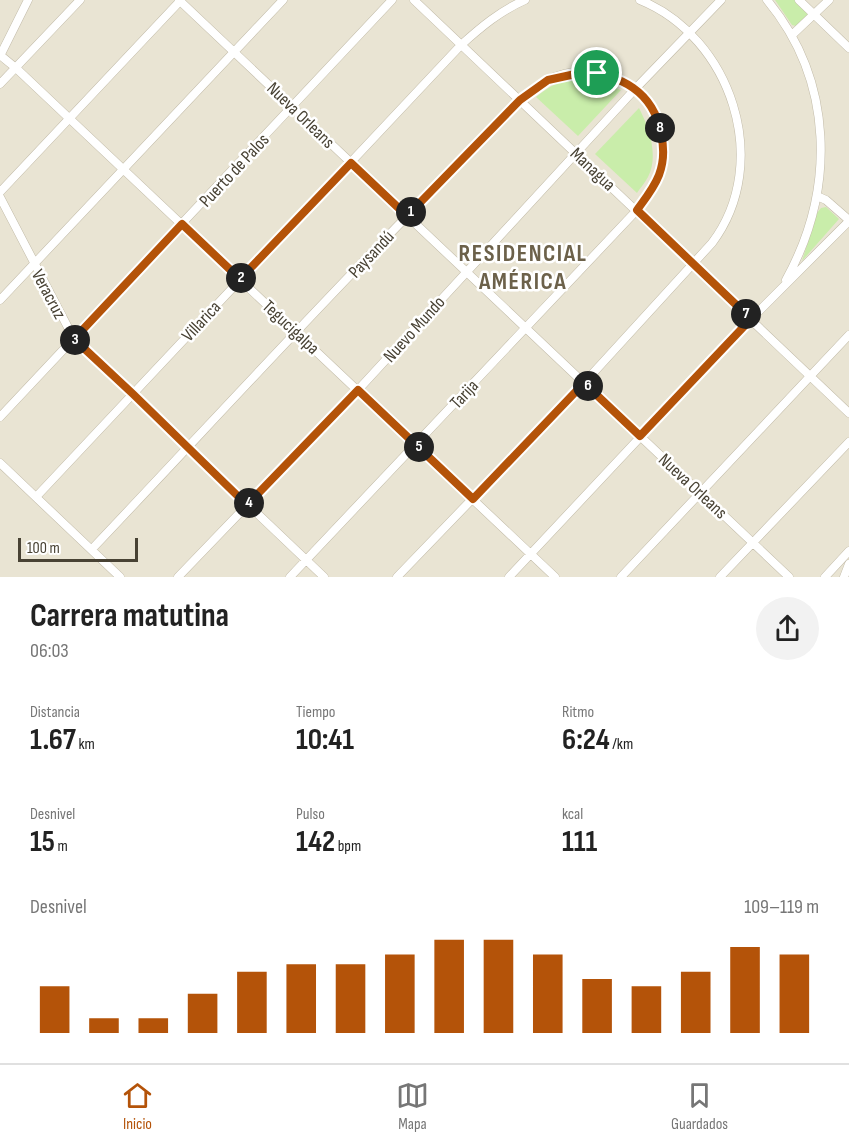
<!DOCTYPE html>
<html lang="es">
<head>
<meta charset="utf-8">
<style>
  body { margin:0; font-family:"Sofia Sans Condensed",sans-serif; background:#f2f2f2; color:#222; height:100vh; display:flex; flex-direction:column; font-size:22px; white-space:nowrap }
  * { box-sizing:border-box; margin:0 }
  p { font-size:20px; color:#767676 }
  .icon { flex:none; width:33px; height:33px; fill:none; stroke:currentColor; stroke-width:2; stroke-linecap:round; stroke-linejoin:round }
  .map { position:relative; height:577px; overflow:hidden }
  .drawer { display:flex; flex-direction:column; background:#fff; flex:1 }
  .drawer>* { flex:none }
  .scale { position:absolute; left:18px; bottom:15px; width:120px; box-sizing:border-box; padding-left:6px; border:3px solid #484234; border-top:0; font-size:16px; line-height:21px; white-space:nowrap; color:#484234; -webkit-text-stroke:4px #fff; paint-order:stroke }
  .pin { position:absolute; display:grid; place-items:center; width:51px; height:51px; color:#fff; margin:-26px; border:3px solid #fff; border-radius:50%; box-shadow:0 2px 6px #0007 }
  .km { position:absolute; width:30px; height:30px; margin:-15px; border-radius:50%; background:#222; color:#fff; font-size:16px; line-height:30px; text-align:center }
  .round { display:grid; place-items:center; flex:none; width:63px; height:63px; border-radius:32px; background:#f2f2f2 }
  .headline { display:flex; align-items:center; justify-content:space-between; height:102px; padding:0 30px }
  h1 { font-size:33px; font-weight:700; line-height:45px }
  .stats { display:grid; grid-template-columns:repeat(3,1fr); gap:9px; height:102px; padding:6px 30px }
  .stats div { display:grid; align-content:center }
  .stats b { font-size:30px; font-weight:700 }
  .stats small { font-size:16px; font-weight:400 }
  .stats p { font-size:16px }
  .chart { height:168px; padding:12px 30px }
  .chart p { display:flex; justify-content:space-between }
  .chart svg { width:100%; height:108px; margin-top:6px; stroke:#b45309; stroke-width:6 }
  .dock { display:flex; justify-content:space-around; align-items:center; height:84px; border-top:2px solid #e0e0e0; background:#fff; font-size:16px; color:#767676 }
  .dock a { display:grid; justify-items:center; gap:3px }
  .dock .selected { color:#b45309 }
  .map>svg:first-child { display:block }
</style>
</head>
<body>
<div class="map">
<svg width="849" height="577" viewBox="0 0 849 577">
  <rect width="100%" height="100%" fill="#f5f1e5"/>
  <path fill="#e9e4d3" d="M0 0H849V577H0Z"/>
  <path fill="#c9edaa" d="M775 0H795L809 14 796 26 792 25Z
    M584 79 598 81 621 90 578 136 536 97C554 83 561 80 584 79Z
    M639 108C649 127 659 156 648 177 645 183 640 188 637 193L595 154Z
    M826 207 839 219 802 261 817 213 821 208Z"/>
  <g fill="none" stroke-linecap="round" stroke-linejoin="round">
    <defs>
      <path id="street" d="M179 0 789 577
        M414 0 849 413
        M767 0C834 81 836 189 786 280
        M799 0 849 48
        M792 35 829 0
        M0 55 17 69 555 577
        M0 56 28 0
        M0 84 80 0
        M0 192 181 0
        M817 196 826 200 849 220
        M0 197 74 339 324 577
        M0 300 283 0
        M0 417 392 0
        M0 463 120 577
        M36 497 461 45C481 27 500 11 525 0
        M92 549C201 434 308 317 419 204 442 180 465 156 489 132 506 114 523 94 546 81 603 51 675 97 662 163 659 181 648 195 637 210L290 577
        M178 577 358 390 636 88 721 0
        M397 577 584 383 712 243C773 162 731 37 640 0
        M509 577 751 319 849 221
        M621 577 849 335
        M720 577 849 442
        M825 577 849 551
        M844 577 849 564"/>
    </defs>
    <use href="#street" stroke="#c1baa7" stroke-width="9"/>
    <use href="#street" stroke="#fff" stroke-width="8"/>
  </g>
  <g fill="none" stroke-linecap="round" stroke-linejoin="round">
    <defs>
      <path id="route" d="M580 73C620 73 654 92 661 134 664 147 664 162 659 175 654 188 645 199 637 210L751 319 640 436 584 383 473 499 358 390 247 505 133 394 74 339 182 224 240 279 351 163 407 216 520 100 548 80Z"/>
    </defs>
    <use href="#route" stroke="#fff" stroke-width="12"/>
    <use href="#route" stroke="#b45309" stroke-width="8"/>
  </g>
  <g text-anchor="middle" stroke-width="5" stroke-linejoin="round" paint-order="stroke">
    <g font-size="18" fill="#484234" stroke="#fff">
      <text transform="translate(301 115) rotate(44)" y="6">Nueva Orleans</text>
      <text transform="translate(593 169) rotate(43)" y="6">Managua</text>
      <text transform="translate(234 170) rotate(-47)" y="6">Puerto de Palos</text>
      <text transform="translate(371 254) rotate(-47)" y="6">Paysandú</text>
      <text transform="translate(49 294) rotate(62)" y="6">Veracruz</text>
      <text transform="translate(201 321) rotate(-47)" y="6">Villarica</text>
      <text transform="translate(291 327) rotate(43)" y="6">Tegucigalpa</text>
      <text transform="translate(414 329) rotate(-48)" y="6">Nuevo Mundo</text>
      <text transform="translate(464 394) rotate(-47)" y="6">Tarija</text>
      <text transform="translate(693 486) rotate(43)" y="6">Nueva Orleans</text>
    </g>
    <g font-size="24" font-weight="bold" letter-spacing="1.5" fill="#6c614a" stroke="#fff">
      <text x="523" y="261">RESIDENCIAL<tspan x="523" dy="28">AMÉRICA</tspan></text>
    </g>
  </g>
</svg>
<div class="scale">100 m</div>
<div class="pin" style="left:597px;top:73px;background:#1e9e55"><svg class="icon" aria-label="arrive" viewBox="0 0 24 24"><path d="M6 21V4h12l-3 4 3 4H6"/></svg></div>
<b class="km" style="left:411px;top:212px">1</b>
<b class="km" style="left:241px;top:278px">2</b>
<b class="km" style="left:75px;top:340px">3</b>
<b class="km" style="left:249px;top:503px">4</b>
<b class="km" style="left:419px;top:447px">5</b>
<b class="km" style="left:588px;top:386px">6</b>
<b class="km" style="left:746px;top:314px">7</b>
<b class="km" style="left:660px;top:128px">8</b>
</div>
<section class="drawer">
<div class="headline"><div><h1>Carrera matutina</h1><p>06:03</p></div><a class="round"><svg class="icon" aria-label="share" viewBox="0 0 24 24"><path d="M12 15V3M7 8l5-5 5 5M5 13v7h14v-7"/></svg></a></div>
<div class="stats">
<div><p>Distancia</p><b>1.67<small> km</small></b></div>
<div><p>Tiempo</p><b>10:41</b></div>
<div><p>Ritmo</p><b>6:24<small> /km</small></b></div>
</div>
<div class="stats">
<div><p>Desnivel</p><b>15<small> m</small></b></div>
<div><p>Pulso</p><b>142<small> bpm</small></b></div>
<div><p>kcal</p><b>111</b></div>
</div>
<div class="chart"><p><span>Desnivel</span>109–119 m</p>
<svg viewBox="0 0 160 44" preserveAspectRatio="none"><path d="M5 44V25M15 44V38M25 44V38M35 44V28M45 44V19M55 44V16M65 44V16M75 44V12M85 44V6M95 44V6M105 44V12M115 44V22M125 44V25M135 44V19M145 44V9M155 44V12"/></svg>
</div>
</section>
<nav class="dock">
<a class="selected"><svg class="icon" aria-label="home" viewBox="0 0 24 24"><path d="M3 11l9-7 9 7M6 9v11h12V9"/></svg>Inicio</a>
<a><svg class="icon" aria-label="map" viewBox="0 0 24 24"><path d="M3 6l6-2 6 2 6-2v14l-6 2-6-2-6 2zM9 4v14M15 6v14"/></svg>Mapa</a>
<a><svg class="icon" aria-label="saved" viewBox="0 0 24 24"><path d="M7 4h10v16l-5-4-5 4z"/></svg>Guardados</a>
</nav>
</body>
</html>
